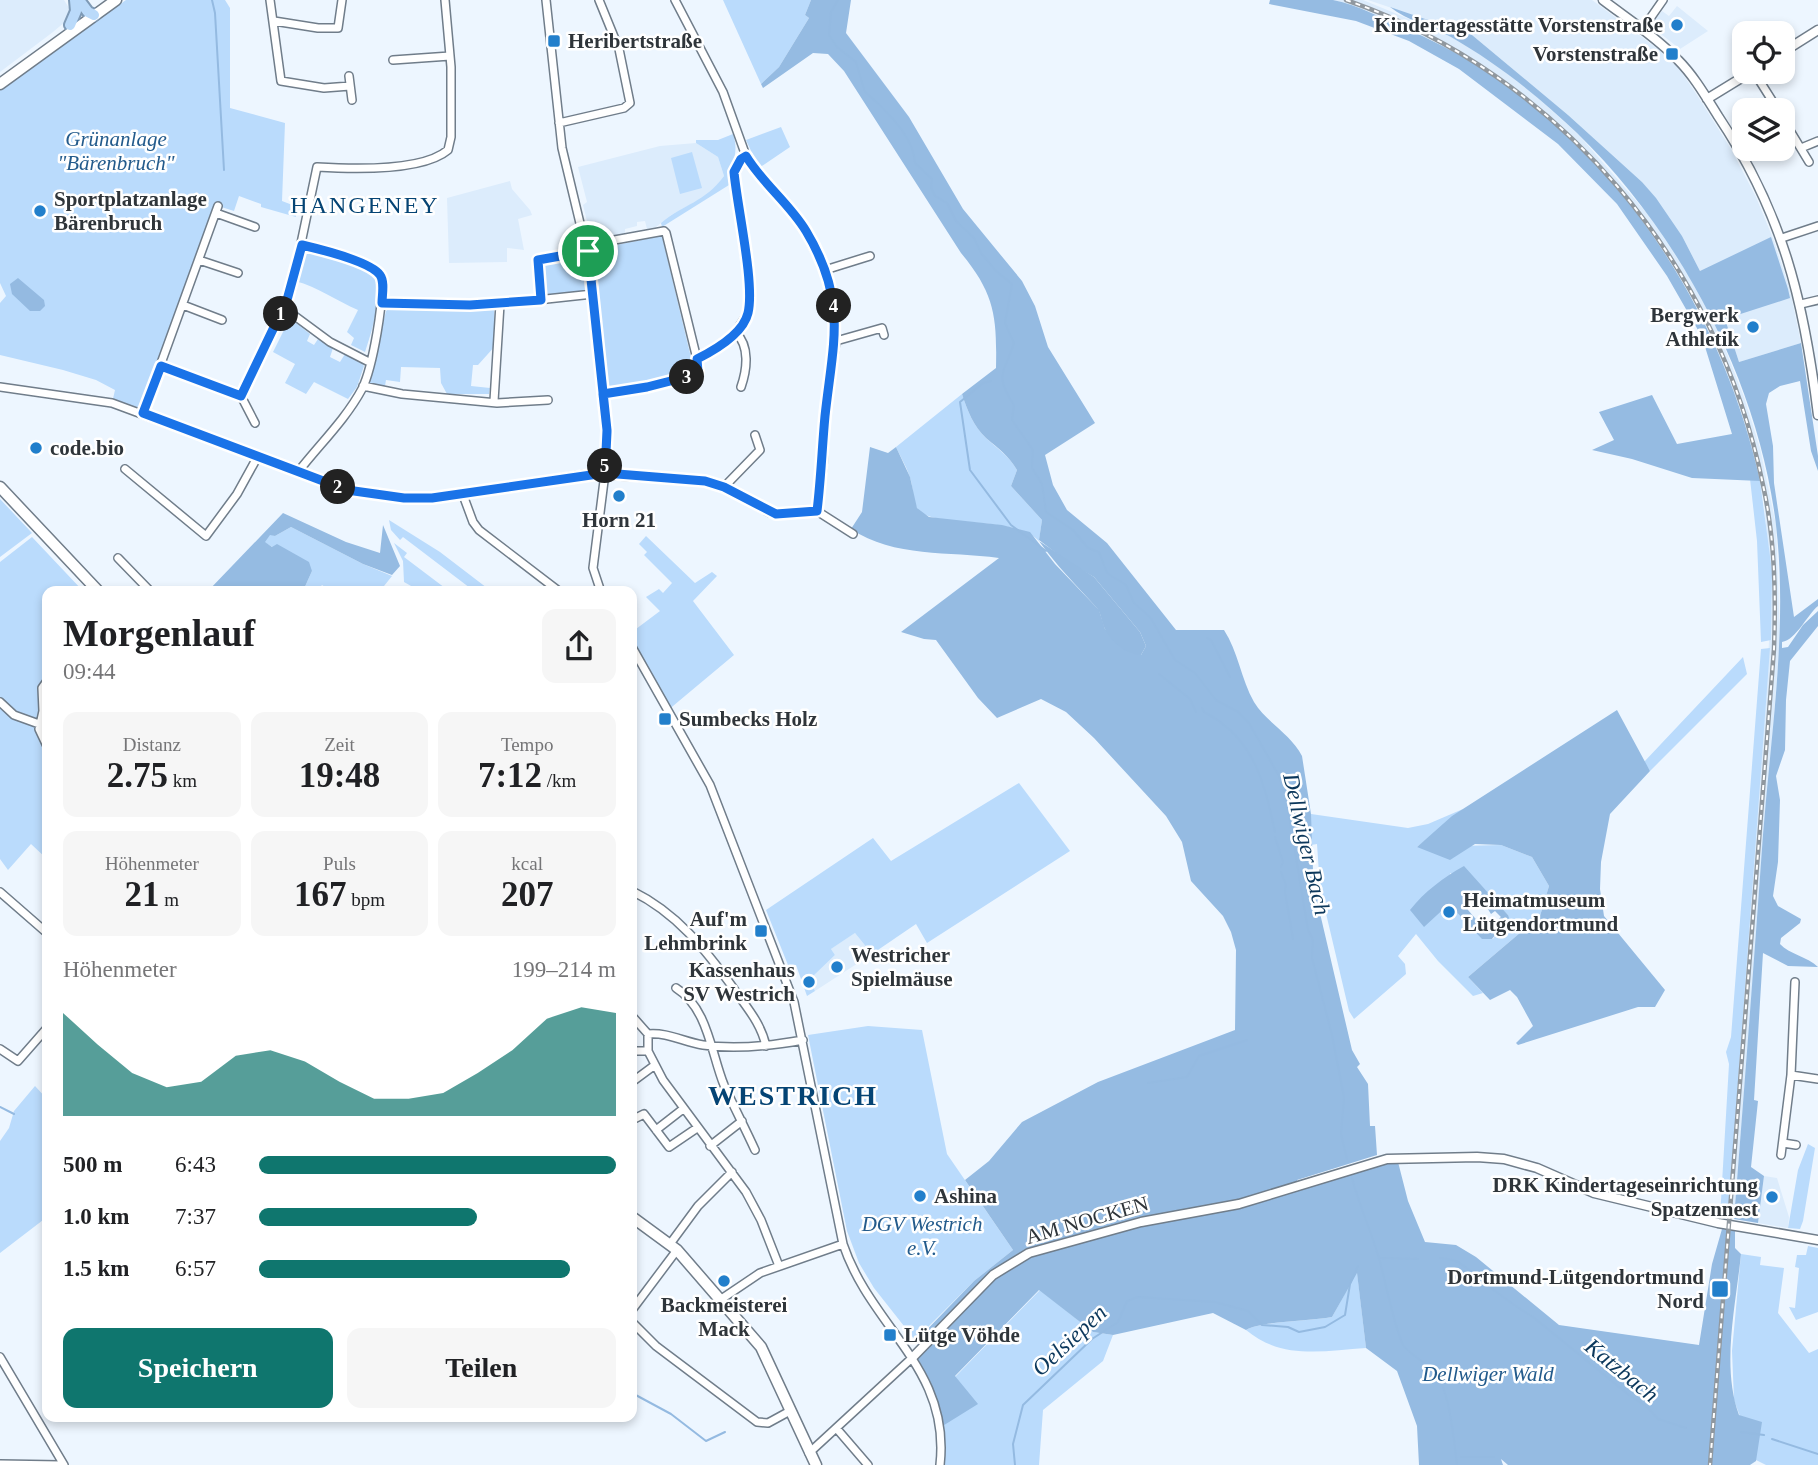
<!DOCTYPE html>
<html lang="de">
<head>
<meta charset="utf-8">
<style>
  body { margin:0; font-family:Georgia,serif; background:#f6f6f6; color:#202124; height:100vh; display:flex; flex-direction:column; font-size:26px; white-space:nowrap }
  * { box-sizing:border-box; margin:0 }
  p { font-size:23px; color:#757577 }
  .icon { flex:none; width:38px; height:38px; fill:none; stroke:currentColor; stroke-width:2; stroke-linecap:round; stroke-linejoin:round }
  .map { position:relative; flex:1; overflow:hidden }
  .side { position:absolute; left:42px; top:586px; width:595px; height:836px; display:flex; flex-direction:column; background:#fff; border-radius:14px; box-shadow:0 4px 10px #0003 }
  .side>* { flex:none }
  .buttons { position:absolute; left:1732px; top:21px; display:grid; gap:14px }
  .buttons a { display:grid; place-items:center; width:63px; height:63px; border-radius:14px; background:#fff; box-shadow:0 4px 10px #0003; font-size:35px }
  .pin { position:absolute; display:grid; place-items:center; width:60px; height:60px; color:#fff; margin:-30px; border:4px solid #fff; border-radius:50%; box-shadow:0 2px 7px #0007 }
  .km { position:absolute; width:35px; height:35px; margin:-18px; border-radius:50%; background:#222; color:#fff; font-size:19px; line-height:35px; text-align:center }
  .round { display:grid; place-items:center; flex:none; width:74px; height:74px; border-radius:14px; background:#f6f6f6 }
  .overview { display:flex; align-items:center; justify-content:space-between; height:119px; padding:0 21px }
  h1 { font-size:38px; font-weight:800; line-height:52px }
  .metrics { display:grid; grid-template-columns:repeat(3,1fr); gap:10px; height:119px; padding:7px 21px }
  .metrics div { display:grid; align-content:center; border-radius:14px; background:#f6f6f6; text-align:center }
  .metrics b { font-size:35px; font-weight:800 }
  .metrics small { font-size:19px; font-weight:400 }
  .metrics p { font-size:19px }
  .chart { height:196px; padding:14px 21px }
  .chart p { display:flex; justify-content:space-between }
  .chart svg { width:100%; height:126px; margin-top:7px; fill:#0f766e; opacity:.7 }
  .action { display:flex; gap:14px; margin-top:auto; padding:14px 21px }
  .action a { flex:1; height:80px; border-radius:14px; background:#0f766e; color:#fff; font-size:28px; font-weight:800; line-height:80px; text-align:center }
  .action a+a { background:#f6f6f6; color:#202124 }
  ul { padding:0 21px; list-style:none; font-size:23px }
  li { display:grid; grid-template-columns:112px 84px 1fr; align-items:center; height:52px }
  li i { height:18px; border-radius:9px; background:#0f766e }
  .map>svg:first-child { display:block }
</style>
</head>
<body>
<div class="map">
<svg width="1818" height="1465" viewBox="0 0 1818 1465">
  <rect width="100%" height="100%" fill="#edf6ff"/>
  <path fill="#dcecfc" d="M0 0H64L71 11 66 21 53 32 0 72Z
    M1333 0H1363L1448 35 1491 61 1527 88 1579 135 1652 219 1689 276 1717 328 1744 397 1760 448 1776 525 1780 641 1734 1219 1728 1218 1772 600 1764 502 1744 419 1707 325 1674 267 1633 209 1599 168 1541 113 1469 62 1434 41 1358 7Z
    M1368 0H1592L1662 52 1680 70 1697 95 1731 149 1756 197 1774 241 1790 290 1801 343 1739 362 1725 319 1682 236 1642 182 1568 115 1472 35Z
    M1677 6 1708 31 1680 49 1652 27V23L1662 11 1669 16Z
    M696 143 718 157 724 176 711 193 671 215 656 227 647 229 645 221 637 222V226L625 229V234L613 237 611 231 596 234 597 240 592 241 583 205 587 202 578 167 660 146Z
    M510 181 512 189 530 210 532 215 518 219 524 250 507 248V262L449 263 447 198Z
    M855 933 872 954 815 991 810 979 835 955 831 949Z
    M1764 1176 1777 1178 1789 1217 1788 1228 1758 1223Z"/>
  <path fill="#badbfc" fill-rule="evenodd" d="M126 0H225L230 8V108L285 123 282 201 295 206 296 217 261 207V204L239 196 234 211 218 206 143 413 112 403 115 390 96 380 63 370 0 355V303L6 296 0 283V90Z
    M723 0H811L805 15 809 18 779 67 761 84Z
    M781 127 790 147 759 168 746 140Z
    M733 134C740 154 730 166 729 185L662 227 661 223C685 203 704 203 724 176L718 157 696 143V140H718Z
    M692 152 702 188 680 194 671 158Z
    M662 236 693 366 691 370 648 383 607 387 595 252 596 249Z
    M303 250 343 260 375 275C383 296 372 331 365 352L351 345 354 338 347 332 358 310C337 301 318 287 295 281Z
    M578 255 583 259 585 291 547 295 542 291 540 263Z
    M390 308 494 309 496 345 478 365H473L471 386 490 388 489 394H447L441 383 440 368 401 367 400 382 386 380 385 386 370 384 369 381 386 311Z
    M286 315 310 334 307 341 314 345 318 339 333 348 330 357 340 362 345 354 362 363 364 366 357 387 348 399 314 382 306 394 285 383 295 364 273 352 284 330 280 324 281 318Z
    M962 394C967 410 974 427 986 438 999 450 1008 455 1017 470L1011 486 1042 520 1039 541C1013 514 928 529 917 508 913 501 913 489 911 481 908 469 901 458 896 447Z
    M1750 479 1760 481 1772 571 1771 640 1761 642 1757 541Z
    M0 499 32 533 0 557Z
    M389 520 440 552 491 591H474L403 537 400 540 391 530Z
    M291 527 363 564 392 576 380 591H331L322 585 317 591H303L312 571 264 542 270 534 275 536Z
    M646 536 695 583 712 572 717 576 693 601 734 655 667 711 632 647V632L660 611 646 597 659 589 663 593 672 583 644 555 647 552 639 544Z
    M32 537 83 591 47 592V859L31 844 8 870 0 859V562Z
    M394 543 407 553 404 557 449 591H420L404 582 403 561Z
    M1770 648 1728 1218 1720 1217 1729 1064 1726 1052 1731 1037 1761 649Z
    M1743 657 1747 674 1650 771 1644 762Z
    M1019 783 1070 851 927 943 916 924 872 954 855 933 831 949 835 955 810 979 815 991 807 996 796 965H788L766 910 873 838 891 861Z
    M1463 809 1417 847 1501 845 1532 857 1549 886 1540 916 1468 977 1483 993 1473 996 1438 961 1416 934 1398 956 1405 964 1406 974 1354 1019 1349 1011 1320 888 1317 844 1311 845V814L1408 828 1428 824ZM1450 873 1485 890 1508 915 1493 939 1482 938 1449 904Z
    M868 1026 922 1030 947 1154 1013 1250 974 1281 915 1340 874 1288 859 1263 847 1231 808 1035Z
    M35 1086 47 1099V1217L0 1253V1141L9 1128 14 1111Z
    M1808 1144 1815 1148 1803 1221 1800 1229 1788 1228 1798 1170Z
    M1808 1246 1818 1248V1312L1796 1320 1789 1307 1795 1308 1799 1268 1795 1267 1797 1255H1806Z
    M1741 1254 1761 1257 1760 1265 1784 1268 1778 1313 1809 1353 1818 1349V1465H1766L1756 1460 1734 1400 1732 1351Z
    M1357 1272 1366 1348C1323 1351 1282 1360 1246 1330 1262 1321 1311 1321 1332 1317Z
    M1040 1290 1093 1332 1113 1335 1103 1361 1043 1410 1039 1465H940L941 1427 955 1377Z"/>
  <path fill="#95bbe2" d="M811 0H851L846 33 909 117 963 209 1022 281 1035 306 1048 347 1095 423 1045 455 1053 485 1067 510 1107 543 1176 630H1224C1238 651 1241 679 1254 702 1267 723 1291 734 1302 756L1311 814 1313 871 1319 909 1352 1050 1360 1064 1357 1067 1368 1084 1370 1126H1375L1377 1155 1297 1180 1298 1189 1388 1162H1398L1408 1201 1425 1242 1456 1245 1476 1257 1559 1325 1699 1345 1712 1264 1722 1229 1735 1231V1248L1741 1254C1736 1305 1721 1366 1739 1415L1762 1422 1756 1461 1750 1465H1508L1501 1459 1503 1465H1419L1417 1426 1397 1371 1366 1348 1357 1273 1332 1317C1310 1321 1262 1321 1246 1330L1213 1313 1113 1335 1093 1332 1039 1290 955 1376 978 1404 941 1427 912 1358 919 1351 916 1341 974 1281 1013 1250 965 1180 989 1161 1022 1122 1098 1082 1235 1030 1236 950 1231 932 1223 916 1191 881 1182 842 1166 816 1094 738 1066 712 1041 699 997 718 978 698 936 640 924 639 901 632 999 558C949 551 894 558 851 529L862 512 870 447 888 453 896 447 910 477 917 508 929 517 1002 525 1030 532 1055 564 1099 610 1105 629 1141 655 1146 646 1140 632 1094 577 1068 562 1039 540 1042 520 1011 486 1017 470C1008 455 999 449 986 438 974 427 967 410 962 394L996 368C997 317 995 294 961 253L844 71 828 54 813 53 763 88 761 84 779 67 809 18 805 15Z
    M1270 0C1290 0 1313 0 1333 0 1359 5 1383 19 1407 29 1590 108 1718 290 1760 481L1692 478 1632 459 1592 450 1614 440 1599 412 1652 395 1677 444 1732 434 1702 337 1667 276 1617 204 1558 144 1459 69 1409 41 1356 21 1269 4Z
    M1390 7 1472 35 1568 115 1642 182 1656 198 1682 236 1700 271 1771 237 1788 289 1790 298 1725 319 1739 362 1801 343 1818 456V471L1811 451 1800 381 1780 386 1769 393 1766 404 1773 446 1774 483 1794 617 1818 599V606C1807 615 1796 640 1782 642V648L1788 647 1803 625 1818 611V626L1790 661 1786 700 1785 750 1776 776 1780 800 1778 862 1773 896 1778 906 1801 919 1800 923 1781 938 1780 944C1789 954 1808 957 1818 967L1788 966 1763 953 1754 1100 1758 1101 1751 1167 1764 1176 1758 1223 1734 1219C1744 1091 1754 963 1763 835 1771 732 1788 628 1776 525 1759 382 1680 233 1577 133 1538 96 1498 64 1451 37 1432 26 1407 21 1390 7Z
    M283 513 346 542 380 553 383 525 400 566 392 575 363 564 291 527 275 536 270 535 265 542 272 547 277 544 309 562 312 571 303 591H208Z
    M1617 710 1650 771 1610 814 1601 862 1600 889 1604 916 1665 990 1655 1007H1638L1518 1045 1516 1043 1533 1026 1517 997 1510 990 1490 1000 1468 977 1540 916 1549 886 1532 857 1501 845 1475 844 1450 860 1417 847 1452 816Z"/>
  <path fill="#94bae1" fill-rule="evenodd" d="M18 278 44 300 45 306 40 311H30L12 294 10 284Z
    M1039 541 1094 577 1140 632 1146 646 1141 655C1125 654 1111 642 1104 627 1101 620 1101 612 1096 607 1076 585 1056 565 1039 541Z
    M1464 866 1508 915 1509 918 1492 939H1482L1449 904 1424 927 1410 910C1424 892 1444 877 1464 866ZM1479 895 1491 914 1495 911 1501 917 1495 922 1492 918 1481 925 1468 910 1466 905Z"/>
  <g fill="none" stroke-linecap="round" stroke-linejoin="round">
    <path stroke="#94bae1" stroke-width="2" d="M212 0 215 13 224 170
      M838 0 831 12 829 35 837 47 856 62 865 92C884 108 914 136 915 163L932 179 931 188 935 196 947 203 956 221 974 238 981 253 996 271 1012 284 1005 323 1014 343C1005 373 993 373 1014 405L1012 420 1033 450 1032 468 1042 484 1046 512 1073 530 1088 548 1099 552 1107 573 1126 585 1134 603 1150 617 1175 660 1195 673 1216 700 1238 712 1249 723 1279 776 1286 797 1308 930 1313 940 1312 958 1332 1035 1344 1097 1341 1134 1347 1159
      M991 381 983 383 960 402 970 470 1011 525 1046 551
      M1207 638 1211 640 1230 677
      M1159 674 1190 699 1196 712
      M1202 708 1204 712C1254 738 1264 781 1275 832
      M1275 837 1283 862 1281 867
      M1281 872 1286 885 1285 892 1293 939
      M1148 1083 1187 1077 1199 1056 1247 1040
      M0 1107 14 1114
      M1352 1178C1359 1205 1370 1228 1378 1255 1387 1285 1391 1316 1403 1345 1412 1357 1427 1362 1436 1374 1450 1392 1454 1442 1457 1465
      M1381 1258 1418 1259
      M1440 1258C1462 1260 1463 1266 1478 1278 1496 1291 1513 1306 1533 1317L1629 1395 1647 1407 1658 1419 1686 1428
      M632 1393 671 1414 706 1441 725 1432
      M1741 1432 1764 1435
      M1772 1439 1818 1454
      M1461 1457H1494
      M1015 1465 1013 1444 1023 1405 1092 1339 1118 1322 1127 1301 1138 1297 1215 1302 1248 1311 1262 1325 1288 1327 1299 1332 1325 1327 1345 1315 1350 1284 1358 1266"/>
    <defs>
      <path id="minor" d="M270 0 281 81 324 88 350 86
        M546 0 562 148 590 265 607 431 605 473 593 568 601 592
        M675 0 723 92 746 156 758 175 799 220 825 270 835 313 836 341 826 408 823 465 817 511
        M274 21 318 28H338L342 0
        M1642 30 1663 0
        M393 60 450 56
        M1754 72 1778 110
        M349 76 352 100
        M1783 119 1809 162
        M559 123 624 108 630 103 619 49 599 0
        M1801 148 1818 141
        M216 213 255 227
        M1782 238 1818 226
        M587 245 664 231 666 233 697 359
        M199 260 238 273
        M825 270 870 256
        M541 300 538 260 588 251
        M382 303 500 304 593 294
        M1801 304 1818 300
        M183 305 222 320
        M284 308 330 342 369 362
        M736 333C750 346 747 370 741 387
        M836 341 882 328 884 335
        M161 366 241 396 255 423
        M363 386 402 394 497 403 548 400
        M0 387 112 403 347 490 404 498H432L587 474 705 481 724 487 770 513 781 514 817 511 853 534
        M603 394 647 387 694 375 698 371 697 359 733 336 748 313 749 287 734 171 741 159 746 156
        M241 396 291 291 317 167C350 169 422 172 448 150L451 137V67L445 0
        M494 401 500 304
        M143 413 218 206
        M125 469 206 536 237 494 258 456
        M298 472C319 445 346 419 362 389 372 369 386 297 380 276 362 258 327 250 302 245
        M724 487 760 450 755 435
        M463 495 473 522 479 530 560 592
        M118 558 151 592
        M632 647 710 785 794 1002 843 1244C871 1328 951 1368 940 1465
        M47 681 42 688 43 711 39 729 47 746
        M0 702 14 715 39 724
        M632 891C677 913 705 949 734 989 747 1008 761 1023 766 1046
        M0 892 47 933
        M676 988C708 1008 711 1053 724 1085 734 1107 745 1128 755 1150
        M632 1016 648 1034C667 1032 684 1042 703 1045 736 1050 770 1046 803 1040
        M648 1034V1051L663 1080 746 1192 761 1220 779 1266
        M0 1049 18 1061 47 1028
        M632 1051H648
        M1791 1075 1818 1079
        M632 1082 655 1065
        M632 1120 644 1114 669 1147 697 1128
        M656 1130 683 1109
        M1783 1143 1796 1145
        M710 1146 742 1121
        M1781 1155 1791 1075 1795 982
        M670 1244 698 1206 732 1172
        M720 1300 760 1273 843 1244
        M632 1310 677 1250
        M632 1322 656 1346 757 1422 768 1423 790 1411
        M0 1357 64 1465
        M837 1429 868 1465
        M809 1453 912 1358
        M0 1464 60 1465"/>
      <path id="tertiary" d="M1603 0C1628 19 1656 37 1678 60 1694 76 1706 97 1718 116 1783 213 1804 301 1818 415
        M1783 52 1818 30
        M1707 99 1751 72
        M912 1358 993 1275 1029 1253 1141 1222 1239 1204 1387 1159 1477 1157 1504 1159 1537 1168 1594 1193 1718 1223 1818 1240"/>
      <path id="secondary" d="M0 84 116 0
        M0 487 99 592
        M632 1217 677 1250 761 1347 816 1465"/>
      <path id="trunk" d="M79 0 88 12 94 15
        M70 25 76 11 75 0"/>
    </defs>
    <use href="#minor" stroke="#707d8a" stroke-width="10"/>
    <use href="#tertiary" stroke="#707d8a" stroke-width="11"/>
    <use href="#secondary" stroke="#707d8a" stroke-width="13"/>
    <use href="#trunk" stroke="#7e9ab6" stroke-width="14"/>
    <use href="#minor" stroke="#fff" stroke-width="7"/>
    <use href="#tertiary" stroke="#fff" stroke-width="8"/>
    <use href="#secondary" stroke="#fff" stroke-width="10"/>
    <use href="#trunk" stroke="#badafa" stroke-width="10"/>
    <defs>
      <path id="rail" d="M1346 0C1560 74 1718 263 1763 485 1775 539 1776 594 1774 649L1710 1465"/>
    </defs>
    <use href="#rail" stroke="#90989f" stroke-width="4.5"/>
    <use href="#rail" stroke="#fff" stroke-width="2" stroke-dasharray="5" stroke-linecap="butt"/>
  </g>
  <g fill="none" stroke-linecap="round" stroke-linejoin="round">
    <defs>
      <path id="route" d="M588 251 538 260 541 300 470 305 382 303C382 295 385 282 380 275 370 261 319 249 302 245L287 300 241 396 161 366 143 413 347 490 404 498H432L605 473 607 430 603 394 647 387 694 375 698 372 697 359C715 350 743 334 748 313 755 284 737 206 734 172L741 159 746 156C763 184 789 203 806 231 848 301 833 342 825 416 822 448 821 479 817 511L776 514 724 487 705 481 605 473 607 432V430L588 251"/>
    </defs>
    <use href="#route" stroke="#fff" stroke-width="14"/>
    <use href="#route" stroke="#1a73e8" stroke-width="9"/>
  </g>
  <g fill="#227fcb" stroke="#fff" stroke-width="2.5">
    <circle cx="1677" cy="25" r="7"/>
    <rect x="547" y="34" width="14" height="14" rx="3.5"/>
    <rect x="1665" y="47" width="14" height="14" rx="3.5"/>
    <circle cx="40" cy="211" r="7"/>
    <circle cx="1753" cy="327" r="7"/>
    <circle cx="36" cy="448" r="7"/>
    <circle cx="619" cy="496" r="7"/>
    <rect x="658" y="712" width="14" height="14" rx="3.5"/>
    <circle cx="1449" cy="912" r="7"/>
    <rect x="754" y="924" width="14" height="14" rx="3.5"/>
    <circle cx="837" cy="967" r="7"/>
    <circle cx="809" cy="982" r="7"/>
    <circle cx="920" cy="1196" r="7"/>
    <circle cx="1772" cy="1197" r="7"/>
    <circle cx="724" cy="1281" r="7"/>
    <rect x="1711" y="1280" width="18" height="18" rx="3.5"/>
    <rect x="883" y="1328" width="14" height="14" rx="3.5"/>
  </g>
  <g text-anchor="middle" stroke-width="5" stroke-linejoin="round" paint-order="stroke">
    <g font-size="21" font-weight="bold" fill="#2f353a" stroke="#fff" text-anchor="start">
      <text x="1663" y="32" text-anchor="end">Kindertagesstätte Vorstenstraße</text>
      <text x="568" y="48">Heribertstraße</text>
      <text x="1658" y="61" text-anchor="end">Vorstenstraße</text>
      <text x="54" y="206">Sportplatzanlage<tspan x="54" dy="24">Bärenbruch</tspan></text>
      <text x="1739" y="322" text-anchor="end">Bergwerk<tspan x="1739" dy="24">Athletik</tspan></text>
      <text x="50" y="455">code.bio</text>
      <text x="619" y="527" text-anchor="middle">Horn 21</text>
      <text x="679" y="726">Sumbecks Holz</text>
      <text x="1463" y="907">Heimatmuseum<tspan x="1463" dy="24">Lütgendortmund</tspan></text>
      <text x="747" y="926" text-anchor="end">Auf'm<tspan x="747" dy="24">Lehmbrink</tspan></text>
      <text x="851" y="962">Westricher<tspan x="851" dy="24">Spielmäuse</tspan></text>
      <text x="795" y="977" text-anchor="end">Kassenhaus<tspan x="795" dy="24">SV Westrich</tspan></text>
      <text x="1758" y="1192" text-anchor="end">DRK Kindertageseinrichtung<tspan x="1758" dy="24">Spatzennest</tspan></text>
      <text x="934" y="1203">Ashina</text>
      <text x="1704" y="1284" text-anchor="end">Dortmund-Lütgendortmund<tspan x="1704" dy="24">Nord</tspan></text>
      <text x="724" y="1312" text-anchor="middle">Backmeisterei<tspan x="724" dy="24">Mack</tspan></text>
      <text x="904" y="1342">Lütge Vöhde</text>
    </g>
    <g font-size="21" font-style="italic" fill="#235b8c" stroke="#fff">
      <text x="116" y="146">Grünanlage<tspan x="116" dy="24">"Bärenbruch"</tspan></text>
      <text x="922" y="1231">DGV Westrich<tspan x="922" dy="24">e.V.</tspan></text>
      <text x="1488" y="1381">Dellwiger Wald</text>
    </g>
    <g font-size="21" fill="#2f353a" stroke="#fff">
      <text transform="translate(1087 1220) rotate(-16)" y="7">AM NOCKEN</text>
    </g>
    <g font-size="23" font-style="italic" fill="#0c385c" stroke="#fff">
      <text transform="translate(1307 844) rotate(77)" y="8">Dellwiger Bach</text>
      <text transform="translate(1069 1340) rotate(-43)" y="8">Oelsiepen</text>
      <text transform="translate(1622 1370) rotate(39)" y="8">Katzbach</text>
    </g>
    <g font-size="24" letter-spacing="2" fill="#054474" stroke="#fff">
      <text x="365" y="213">HANGENEY</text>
    </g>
    <g font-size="28" font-weight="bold" letter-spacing="2" fill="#054474" stroke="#fff">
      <text x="793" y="1105">WESTRICH</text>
    </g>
  </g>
</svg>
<div class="buttons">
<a><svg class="icon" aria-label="locate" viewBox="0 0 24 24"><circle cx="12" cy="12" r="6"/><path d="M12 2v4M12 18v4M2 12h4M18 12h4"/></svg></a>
<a><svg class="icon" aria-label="layers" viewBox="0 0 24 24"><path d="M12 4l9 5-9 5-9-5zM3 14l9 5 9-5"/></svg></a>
</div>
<div class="pin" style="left:588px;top:251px;background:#1e9e55"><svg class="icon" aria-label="arrive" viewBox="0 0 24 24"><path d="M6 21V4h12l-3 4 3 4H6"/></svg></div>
<b class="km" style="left:281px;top:314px">1</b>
<b class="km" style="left:338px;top:487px">2</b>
<b class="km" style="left:687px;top:377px">3</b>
<b class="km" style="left:834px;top:306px">4</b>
<b class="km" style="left:605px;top:466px">5</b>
<section class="side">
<div class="overview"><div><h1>Morgenlauf</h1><p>09:44</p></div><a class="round"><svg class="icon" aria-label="share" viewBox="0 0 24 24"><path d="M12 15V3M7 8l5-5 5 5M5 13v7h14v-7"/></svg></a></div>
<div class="metrics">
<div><p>Distanz</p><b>2.75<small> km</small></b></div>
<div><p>Zeit</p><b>19:48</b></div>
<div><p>Tempo</p><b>7:12<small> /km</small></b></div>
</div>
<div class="metrics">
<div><p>Höhenmeter</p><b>21<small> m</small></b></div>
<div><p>Puls</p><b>167<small> bpm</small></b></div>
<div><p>kcal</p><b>207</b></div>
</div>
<div class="chart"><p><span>Höhenmeter</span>199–214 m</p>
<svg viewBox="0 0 160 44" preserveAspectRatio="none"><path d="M0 44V8L10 19L20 29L30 34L40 32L50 23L60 21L70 25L80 32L90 38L100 38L110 36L120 29L130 21L140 10L150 6L160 8V44z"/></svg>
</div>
<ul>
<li><b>500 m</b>6:43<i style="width:100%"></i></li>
<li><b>1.0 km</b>7:37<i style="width:61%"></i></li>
<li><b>1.5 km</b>6:57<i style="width:87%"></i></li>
</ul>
<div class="action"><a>Speichern</a><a>Teilen</a></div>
</section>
</div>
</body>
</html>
